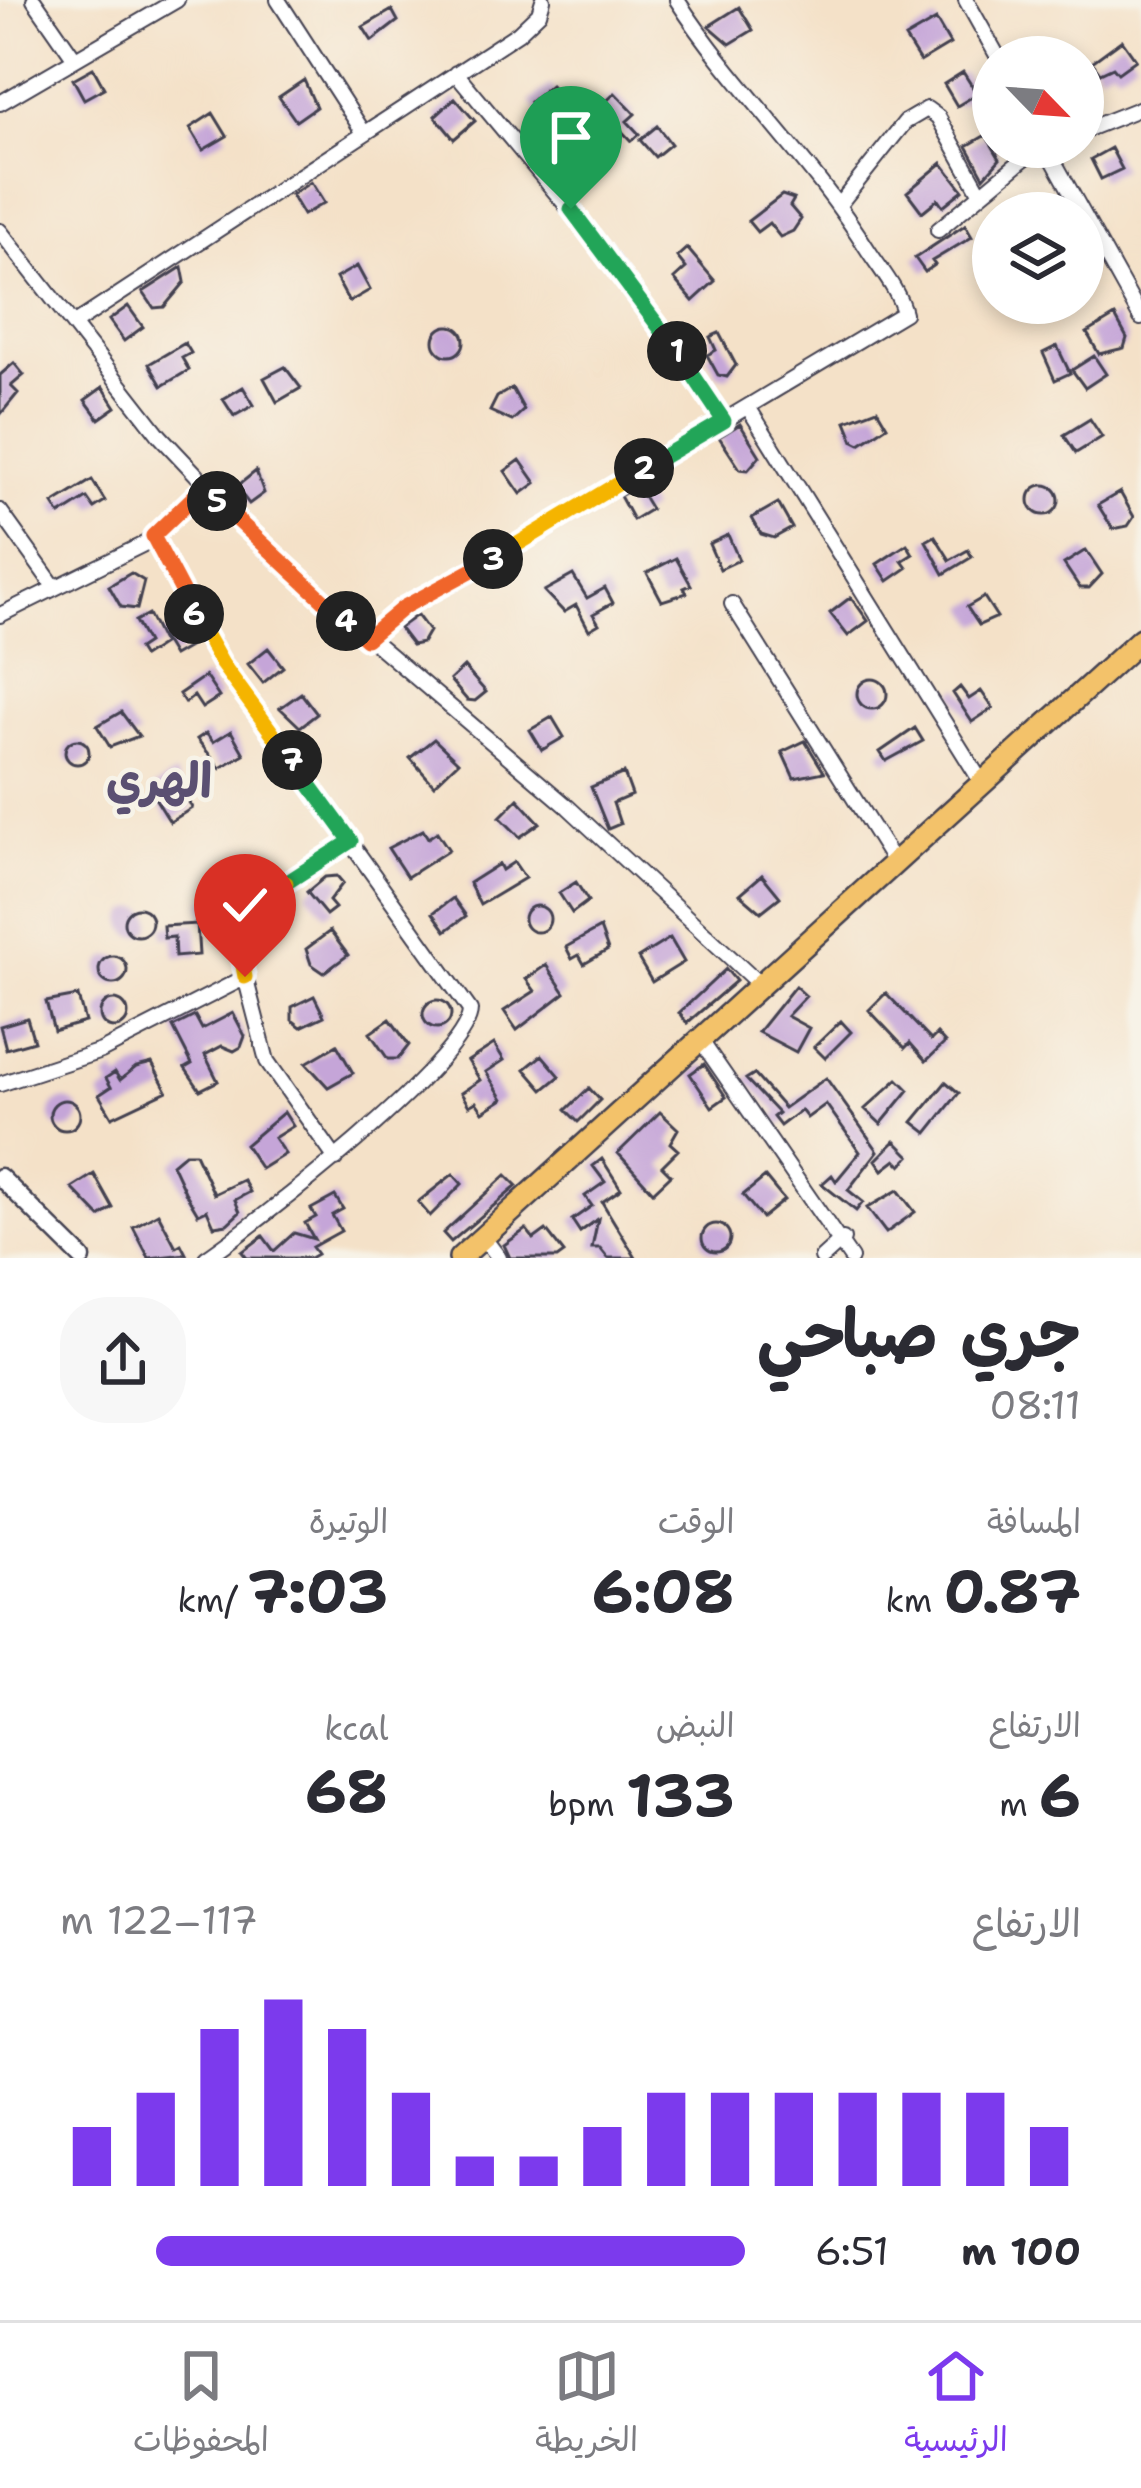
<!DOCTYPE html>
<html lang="ar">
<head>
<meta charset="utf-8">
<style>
  body { margin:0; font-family:"Shantell Sans","Playpen Sans Arabic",sans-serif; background:#f7f7f7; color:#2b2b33; direction:rtl; height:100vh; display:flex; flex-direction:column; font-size:45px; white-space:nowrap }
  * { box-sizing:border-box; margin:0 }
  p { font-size:39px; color:#7c7c81 }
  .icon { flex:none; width:66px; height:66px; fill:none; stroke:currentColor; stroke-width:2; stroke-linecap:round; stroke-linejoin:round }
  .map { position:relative; height:1258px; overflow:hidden; direction:ltr }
  .drawer { display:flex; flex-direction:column; background:#fff; flex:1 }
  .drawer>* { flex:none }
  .needle { width:78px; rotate:115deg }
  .buttons { position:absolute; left:972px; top:36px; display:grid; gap:24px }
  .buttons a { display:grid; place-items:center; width:132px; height:132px; border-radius:50%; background:#fff; box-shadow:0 6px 18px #0003; font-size:60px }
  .pin { position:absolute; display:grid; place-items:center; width:102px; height:102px; color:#fff; margin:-123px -51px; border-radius:50% 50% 50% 0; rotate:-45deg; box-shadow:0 0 12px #0007 }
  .pin .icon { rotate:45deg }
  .km { position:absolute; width:60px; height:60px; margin:-30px; border-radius:50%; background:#222; color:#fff; font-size:33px; line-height:60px; text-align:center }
  .round { display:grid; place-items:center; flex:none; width:126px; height:126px; border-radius:48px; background:#f7f7f7 }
  .head { display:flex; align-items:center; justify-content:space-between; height:204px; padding:0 60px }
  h1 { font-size:66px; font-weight:700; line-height:90px }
  .figures { display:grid; grid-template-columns:repeat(3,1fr); gap:18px; height:204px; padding:12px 60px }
  .figures div { display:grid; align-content:center }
  .figures b { font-size:60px; font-weight:700 }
  .figures small { font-size:33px; font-weight:400 }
  .figures p { font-size:33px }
  .chart { height:336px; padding:24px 60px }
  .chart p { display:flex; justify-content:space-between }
  .chart svg { width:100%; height:216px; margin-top:12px; stroke:#7c3aed; stroke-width:6 }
  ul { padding:0 60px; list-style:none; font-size:39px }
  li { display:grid; grid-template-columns:192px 144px 1fr; align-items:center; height:90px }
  li i { height:30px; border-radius:15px; background:#7c3aed }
  .tab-bar { display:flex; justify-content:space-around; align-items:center; height:168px; border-top:3px solid #e1e1e2; background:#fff; font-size:33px; color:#7c7c81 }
  .tab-bar a { display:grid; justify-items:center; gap:6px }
  .tab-bar .current { color:#7c3aed }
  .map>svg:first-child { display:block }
</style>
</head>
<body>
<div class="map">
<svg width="1141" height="1258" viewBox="0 0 1141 1258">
  <rect width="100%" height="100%" fill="#f7f3e8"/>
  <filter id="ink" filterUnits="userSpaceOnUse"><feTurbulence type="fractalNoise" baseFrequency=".00833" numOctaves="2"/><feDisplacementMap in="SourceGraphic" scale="24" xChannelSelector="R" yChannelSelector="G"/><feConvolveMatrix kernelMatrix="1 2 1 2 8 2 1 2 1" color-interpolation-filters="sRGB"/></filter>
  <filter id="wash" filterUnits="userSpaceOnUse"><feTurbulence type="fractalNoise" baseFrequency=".004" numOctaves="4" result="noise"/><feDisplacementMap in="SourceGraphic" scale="48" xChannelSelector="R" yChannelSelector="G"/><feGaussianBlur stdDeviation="2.7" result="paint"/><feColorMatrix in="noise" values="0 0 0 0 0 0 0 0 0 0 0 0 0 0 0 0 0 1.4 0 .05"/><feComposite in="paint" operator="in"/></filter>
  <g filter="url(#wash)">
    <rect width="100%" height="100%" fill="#f4e1c8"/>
    <g id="blocks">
      <path fill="#c5a5d8" d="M739 7 753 30 730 44 709 26Z
        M392 10 398 21 372 41 363 27Z
        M936 20 950 44 920 62 905 38Z
        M1122 40 1136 60 1118 73 1113 67 1100 73 1092 62Z
        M93 68 104 88 84 99 73 79Z
        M963 72 977 94 957 106 944 84Z
        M304 80 316 107 296 121 279 97Z
        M550 85 562 98 542 116 530 102Z
        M615 93 635 114 627 121 639 134 631 141 607 115 599 123 592 115Z
        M455 98 475 121 454 139 435 116Z
        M213 113 227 136 203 150 190 128Z
        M657 126 671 144 655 157 640 140Z
        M986 135 1000 159 984 177 967 146Z
        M589 140 607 161 592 175 573 153Z
        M1111 148 1122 169 1101 179 1091 159Z
        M942 163 963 190 943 206 938 199 922 212 907 192Z
        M311 182 324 203 303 215 291 195Z
        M782 195 794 199 790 206 801 219 793 231 780 237 769 223 757 232 748 221Z
        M965 225 972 237 932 261 935 265 925 272 915 258Z
        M687 248 715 281 693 301 674 279 686 268 677 257Z
        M357 266 370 290 349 302 336 278Z
        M182 267 185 282 164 307 154 308 143 292Z
        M128 306 143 327 124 341 109 320Z
        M1115 316 1127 338 1124 348 1099 354 1087 333Z
        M434 341a15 15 0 1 1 30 0a15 15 0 1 1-30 0Z
        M719 333 736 365 727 377 718 375 707 355 716 350 710 337Z
        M185 343 191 353 182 358 189 370 162 386 149 364Z
        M1057 346 1070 373 1055 380 1043 353Z
        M1094 356 1106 374 1085 388 1072 370Z
        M14 363 24 375 11 386 18 393 0 415V375Z
        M285 367 301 388 277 402 264 378Z
        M103 387 116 407 99 419 85 400Z
        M243 387 254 405 234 416 223 399Z
        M512 388 524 410 512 421 490 411 497 397Z
        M877 409 887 426 860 444 854 441 846 421Z
        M1090 419 1102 437 1076 453 1064 435Z
        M740 424 760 456 748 470 740 469 719 437Z
        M520 460 536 483 521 494 505 471Z
        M256 471 264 493 249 504 236 487Z
        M92 480 105 501 94 508 87 498 60 515 53 504Z
        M1029 500a15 15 0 1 1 30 0a15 15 0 1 1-30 0Z
        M637 486 651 509 633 520 620 496Z
        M1120 492 1134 517 1128 526 1113 529 1098 505Z
        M778 503 792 528 774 538 761 534 752 518Z
        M728 535 739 560 720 569 709 544Z
        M935 536 950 560 968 550 972 557 944 574 926 541Z
        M907 544 913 554 902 561 907 568 888 581 877 564Z
        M1086 550 1102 574 1089 588H1080L1064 564Z
        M676 558 691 585 684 588 687 593 662 601 647 573Z
        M131 573 144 581 137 609 121 607 109 586Z
        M573 575 587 598 605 588 613 603 593 614 599 624 589 630 576 605 564 612 544 591Z
        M851 597 868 621 848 636 830 613Z
        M984 597 997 617 979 625 967 607Z
        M148 614 163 644 143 657 138 649 147 643 135 621Z
        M417 615 429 631 422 643 412 645 399 628Z
        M180 625 192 645 173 656 161 636Z
        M268 648 283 667 263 683 248 664Z
        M464 667 486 692 475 701 467 700 450 680Z
        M205 676 219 697 202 708 194 696 185 703 179 694Z
        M857 694a15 15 0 1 1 30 0a15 15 0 1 1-30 0Z
        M960 687 969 699 981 691 993 708 972 722 953 693Z
        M301 693 317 714 300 727 280 708Z
        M121 712 139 736 110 747 97 726Z
        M552 717 564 737 542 750 530 730Z
        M915 728 923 741 886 761 880 752Z
        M231 731 244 754 220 768 197 739 206 733 213 742Z
        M434 739 458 762 434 785 410 758Z
        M65 752a12 12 0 1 1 24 0a12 12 0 1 1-24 0Z
        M805 741 824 772 794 778 782 752Z
        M624 773 632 795 613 803 620 824 608 829 591 787Z
        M175 774 192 808 170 822 150 790Z
        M518 799 540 823 520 837 500 817Z
        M423 830 428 838 437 832 449 850 407 877 388 848Z
        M514 862 525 878 480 905 469 883 499 864 502 870Z
        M762 875 780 897 761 912 740 894Z
        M337 876 343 883 329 901 335 908 326 915 307 892 325 877Z
        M576 882 588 901 572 913 559 893Z
        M222 897 225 920 204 923 201 900Z
        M453 898 466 916 446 931 433 913Z
        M524 919a13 13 0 1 1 26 0a13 13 0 1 1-26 0Z
        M124 922a14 14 0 1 1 28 0a14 14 0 1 1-28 0Z
        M197 924 199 955 175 957 174 937 164 938 163 926Z
        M600 928 608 950 584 964 579 955 572 959 566 947Z
        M330 931 348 955 324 973 311 964 306 949Z
        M670 938 684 962 652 982 638 958Z
        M99 970a14 14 0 1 1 28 0a14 14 0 1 1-28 0Z
        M546 965 565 993 517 1030 504 1011 535 991 526 979Z
        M726 969 736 981 687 1023 679 1013Z
        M795 986 806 996 787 1016 809 1028 796 1052 758 1032Z
        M886 993 931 1040 937 1034 945 1043 926 1061 910 1043 905 1048 869 1010Z
        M78 996 85 1022 54 1031 46 1002Z
        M314 996 324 1016 301 1027 292 1020V1007Z
        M423 1014a14 14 0 1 1 28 0a14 14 0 1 1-28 0Z
        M100 1014a14 14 0 1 1 28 0a14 14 0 1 1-28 0Z
        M233 1013 245 1036 241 1047 234 1051 222 1046 205 1055 218 1081 200 1090 185 1068 192 1064 173 1027 195 1016 202 1029Z
        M27 1018 34 1041 6 1049 0 1026Z
        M390 1019 409 1045 398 1059H388L370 1033Z
        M841 1021 851 1032 825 1058 814 1047Z
        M494 1044 504 1060 486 1072 503 1099 483 1112 476 1102 469 1106 461 1093 480 1080 468 1061Z
        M337 1045 353 1073 328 1087 306 1063Z
        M542 1055 560 1076 543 1090 525 1069Z
        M152 1063 167 1091 112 1117 99 1095 111 1087 106 1078 115 1072 120 1080 136 1067Z
        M704 1064 726 1097 712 1107 690 1074Z
        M754 1074 784 1108 826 1078 878 1151 848 1190 863 1202 856 1211 822 1184 832 1175 836 1181 860 1152 826 1104 807 1118 801 1110 780 1126 773 1117 778 1113 746 1079Z
        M898 1079 909 1090 881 1124 865 1109Z
        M946 1082 959 1093 927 1133 913 1122Z
        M589 1088 600 1100 578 1122 566 1110Z
        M50 1115a15 15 0 1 1 30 0a15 15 0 1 1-30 0Z
        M284 1112 293 1126 274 1138 285 1154 261 1169 245 1145Z
        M660 1112 678 1129 670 1143 678 1150 662 1166 671 1175 653 1192 618 1153Z
        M895 1141 910 1156 901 1165 896 1160 883 1170 876 1160Z
        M185 1153H195L214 1194 243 1180 250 1192 235 1200 240 1212 227 1224 214 1226 207 1210 198 1214 185 1192 172 1164Z
        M602 1159 621 1189 602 1202 636 1258H608L600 1248H592L598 1219 580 1232 572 1220 592 1206 585 1196 605 1182 593 1166Z
        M94 1174 113 1208 100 1217 72 1188Z
        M453 1174 462 1184 430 1216 418 1202Z
        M506 1175 517 1186 451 1242 443 1233Z
        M765 1177 784 1200 762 1218 743 1195Z
        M898 1190 915 1212 886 1233 867 1208Z
        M335 1196 343 1209 332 1215 341 1231 312 1247 317 1254 310 1258H247L242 1252 263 1236 274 1251 294 1233 314 1239 305 1223 316 1217 311 1209Z
        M158 1213 176 1247 181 1244 186 1254 149 1258 133 1227Z
        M702 1238a14 14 0 1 1 28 0a14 14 0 1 1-28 0Z
        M526 1229 534 1239 546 1230 564 1253 557 1258H510L504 1245Z"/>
    </g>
  </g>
  <g filter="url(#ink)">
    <use href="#blocks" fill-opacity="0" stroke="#423f50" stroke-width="3"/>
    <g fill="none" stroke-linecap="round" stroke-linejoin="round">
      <defs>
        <path id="minor" d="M34 0 75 59
          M278 0 364 133
          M966 0 998 57
          M456 73 611 259 724 421
          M0 103 177 0
          M1083 131 1141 108
          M1046 147 1141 318
          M838 206 905 122 927 109 938 117 981 194
          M938 230 1038 147
          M0 231 160 436 272 555 568 807 759 984
          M74 324 518 33 539 13 543 0
          M748 407 982 783
          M0 511 53 585
          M153 536 222 663 470 1010C470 1060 253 1226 206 1258
          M732 604 894 862
          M0 615 146 543 204 487
          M366 639 403 607 466 575 904 313C899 291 880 269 868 250 812 160 734 88 677 0
          M699 1038 851 1258
          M0 1084 101 1051 246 977
          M336 1159 267 1061 233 930 248 909 351 841
          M484 1238 499 1258
          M822 1258 843 1239"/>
        <path id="tertiary" d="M0 1177 82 1258"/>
        <path id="trunk" d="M460 1258 1141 639"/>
      </defs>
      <use href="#minor" stroke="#423f50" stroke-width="18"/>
      <use href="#tertiary" stroke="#423f50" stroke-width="21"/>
      <use href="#trunk" stroke="#423f50" stroke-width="26"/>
      <use href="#minor" stroke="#fff" stroke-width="14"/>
      <use href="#tertiary" stroke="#fff" stroke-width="16"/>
      <use href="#trunk" stroke="#f3c26a" stroke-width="21"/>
    </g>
  </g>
  <g fill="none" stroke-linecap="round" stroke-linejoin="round" filter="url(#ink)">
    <defs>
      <path id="split-1" d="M571 209 677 351"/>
      <path id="split-2" d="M644 468 724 421 677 351"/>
      <path id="split-3" d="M493 559 644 468"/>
      <path id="split-4" d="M346 621 366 639 404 607 493 559"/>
      <path id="split-5" d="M217 501 346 621"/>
      <path id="split-6" d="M194 614 153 536 204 487 217 501"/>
      <path id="split-7" d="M194 614 222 664 292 760"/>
      <path id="split-8" d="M286 883 351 841 292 760"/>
      <path id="split-9" d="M245 977 235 923 286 883"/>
    </defs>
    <use href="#split-1" stroke="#fff" stroke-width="24"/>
    <use href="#split-2" stroke="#fff" stroke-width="24"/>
    <use href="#split-3" stroke="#fff" stroke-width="24"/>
    <use href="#split-4" stroke="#fff" stroke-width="24"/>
    <use href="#split-5" stroke="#fff" stroke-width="24"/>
    <use href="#split-6" stroke="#fff" stroke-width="24"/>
    <use href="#split-7" stroke="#fff" stroke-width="24"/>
    <use href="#split-8" stroke="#fff" stroke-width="24"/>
    <use href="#split-9" stroke="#fff" stroke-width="24"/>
    <use href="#split-1" stroke="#22a559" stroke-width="15"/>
    <use href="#split-2" stroke="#22a559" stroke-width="15"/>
    <use href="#split-3" stroke="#f5b400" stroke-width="15"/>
    <use href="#split-4" stroke="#f0652b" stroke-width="15"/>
    <use href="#split-5" stroke="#f0652b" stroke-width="15"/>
    <use href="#split-6" stroke="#f0652b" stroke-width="15"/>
    <use href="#split-7" stroke="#f5b400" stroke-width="15"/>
    <use href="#split-8" stroke="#22a559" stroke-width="15"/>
    <use href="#split-9" stroke="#f5b400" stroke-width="15"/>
  </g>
  <g text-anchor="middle" stroke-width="9" stroke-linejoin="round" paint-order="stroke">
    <g font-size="48" font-weight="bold" fill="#5b5072" stroke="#f7f3e8">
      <text x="159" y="797">الهري</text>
    </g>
  </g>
</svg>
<div class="buttons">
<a><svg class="needle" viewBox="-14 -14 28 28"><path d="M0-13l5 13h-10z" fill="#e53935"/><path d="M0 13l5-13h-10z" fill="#7c7c81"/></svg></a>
<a><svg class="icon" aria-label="layers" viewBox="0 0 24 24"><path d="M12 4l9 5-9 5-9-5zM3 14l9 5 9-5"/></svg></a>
</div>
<div class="pin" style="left:571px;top:209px;background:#1e9e55"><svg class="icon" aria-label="arrive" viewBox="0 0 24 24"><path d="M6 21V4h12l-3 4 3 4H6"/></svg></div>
<div class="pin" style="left:245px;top:977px;background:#d93025"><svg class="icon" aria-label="check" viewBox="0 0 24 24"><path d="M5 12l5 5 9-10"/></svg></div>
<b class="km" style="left:677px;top:351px">1</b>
<b class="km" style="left:644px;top:468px">2</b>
<b class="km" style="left:493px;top:559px">3</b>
<b class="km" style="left:346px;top:621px">4</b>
<b class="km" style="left:217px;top:501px">5</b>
<b class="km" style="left:194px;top:614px">6</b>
<b class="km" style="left:292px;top:760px">7</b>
</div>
<section class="drawer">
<div class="head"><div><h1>جري صباحي</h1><p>08:11</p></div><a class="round"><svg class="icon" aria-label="share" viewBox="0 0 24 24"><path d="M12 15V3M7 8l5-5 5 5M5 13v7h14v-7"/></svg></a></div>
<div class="figures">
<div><p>المسافة</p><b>0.87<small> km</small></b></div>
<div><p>الوقت</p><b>6:08</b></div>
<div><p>الوتيرة</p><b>7:03<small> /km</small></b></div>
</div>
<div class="figures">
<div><p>الارتفاع</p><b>6<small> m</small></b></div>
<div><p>النبض</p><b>133<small> bpm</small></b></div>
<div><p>kcal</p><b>68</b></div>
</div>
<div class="chart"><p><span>الارتفاع</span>117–122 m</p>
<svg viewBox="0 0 160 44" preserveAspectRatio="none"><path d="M5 44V32M15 44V25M25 44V12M35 44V6M45 44V12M55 44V25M65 44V38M75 44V38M85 44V32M95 44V25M105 44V25M115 44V25M125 44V25M135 44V25M145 44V25M155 44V32"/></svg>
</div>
<ul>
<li><b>100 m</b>6:51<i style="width:86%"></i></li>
</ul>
</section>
<nav class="tab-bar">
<a class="current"><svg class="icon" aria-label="home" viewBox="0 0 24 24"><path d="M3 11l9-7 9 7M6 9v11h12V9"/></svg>الرئيسية</a>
<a><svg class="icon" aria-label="map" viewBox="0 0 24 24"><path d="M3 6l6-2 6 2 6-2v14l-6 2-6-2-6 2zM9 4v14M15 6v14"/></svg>الخريطة</a>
<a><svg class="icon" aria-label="saved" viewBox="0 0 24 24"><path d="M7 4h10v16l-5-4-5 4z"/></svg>المحفوظات</a>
</nav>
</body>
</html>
